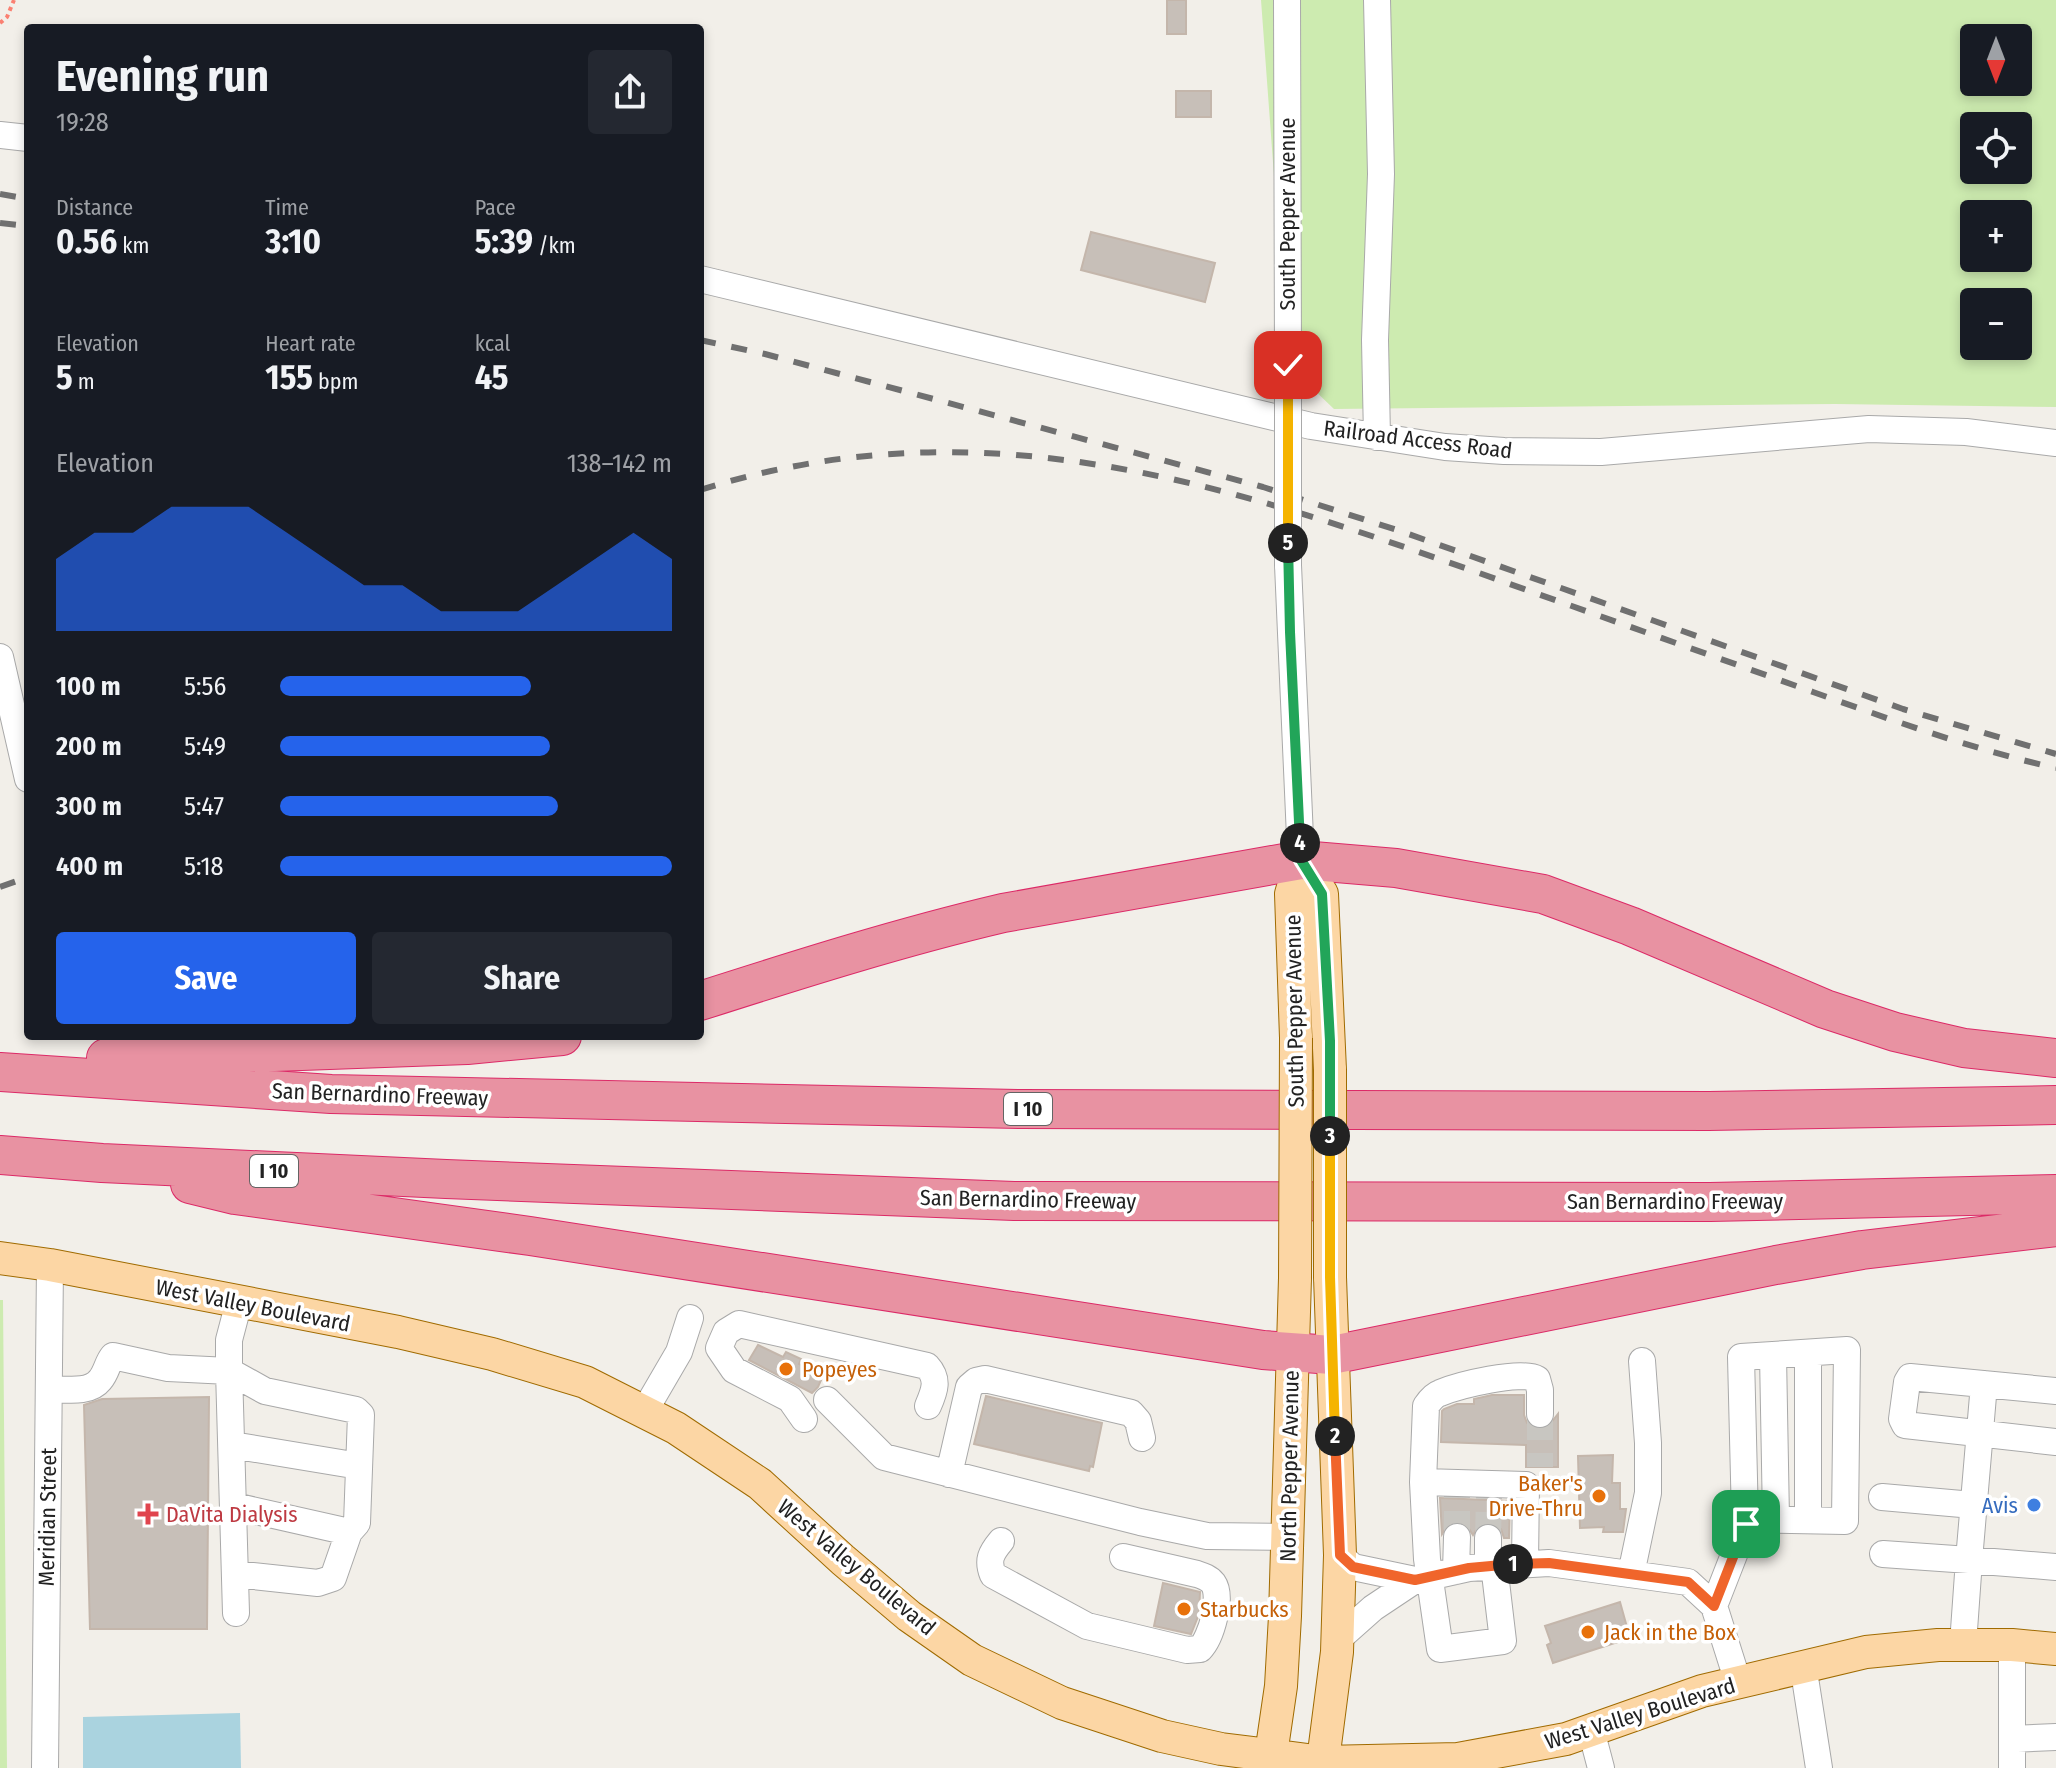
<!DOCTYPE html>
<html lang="en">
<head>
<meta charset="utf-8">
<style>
  body { margin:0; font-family:"Fira Sans Condensed",sans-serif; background:#242831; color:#f1f3f6; height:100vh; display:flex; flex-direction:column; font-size:30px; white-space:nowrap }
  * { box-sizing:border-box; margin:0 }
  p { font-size:26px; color:#9ea1a6 }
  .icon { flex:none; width:44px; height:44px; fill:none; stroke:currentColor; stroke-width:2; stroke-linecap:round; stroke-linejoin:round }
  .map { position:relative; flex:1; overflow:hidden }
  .side { position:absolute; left:24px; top:24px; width:680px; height:1016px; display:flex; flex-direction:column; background:#171b24; border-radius:8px; box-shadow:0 4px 12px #0003 }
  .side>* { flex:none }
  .needle { width:52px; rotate:180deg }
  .fabs { position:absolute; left:1960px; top:24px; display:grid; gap:16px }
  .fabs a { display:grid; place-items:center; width:72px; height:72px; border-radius:8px; background:#171b24; box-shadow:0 4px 12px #0003; font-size:40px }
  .pin { position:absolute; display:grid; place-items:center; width:68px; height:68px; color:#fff; margin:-34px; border-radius:16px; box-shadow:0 4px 12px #0006 }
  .km { position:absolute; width:40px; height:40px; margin:-20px; border-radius:50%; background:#222; color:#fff; font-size:22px; line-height:40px; text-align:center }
  .round { display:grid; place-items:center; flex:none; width:84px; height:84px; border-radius:8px; background:#242831 }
  .summary { display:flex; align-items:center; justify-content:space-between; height:136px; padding:0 32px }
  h1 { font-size:44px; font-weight:700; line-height:60px }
  .metrics { display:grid; grid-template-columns:repeat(3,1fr); gap:12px; height:136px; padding:8px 32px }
  .metrics div { display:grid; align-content:center }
  .metrics b { font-size:34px; font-weight:700 }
  .metrics small { font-size:22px; font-weight:400 }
  .metrics p { font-size:22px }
  .chart { height:224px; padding:16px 32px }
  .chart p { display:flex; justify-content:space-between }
  .chart svg { width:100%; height:144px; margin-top:8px; fill:#2563eb; opacity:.7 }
  .action { display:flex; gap:16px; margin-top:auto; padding:16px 32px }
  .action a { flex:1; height:92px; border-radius:8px; background:#2563eb; color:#fff; font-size:32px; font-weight:700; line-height:92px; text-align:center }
  .action a+a { background:#242831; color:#f1f3f6 }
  ul { padding:0 32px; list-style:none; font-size:26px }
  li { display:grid; grid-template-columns:128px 96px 1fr; align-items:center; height:60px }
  li i { height:20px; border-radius:10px; background:#2563eb }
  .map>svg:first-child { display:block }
</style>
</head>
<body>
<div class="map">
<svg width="2056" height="1768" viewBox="0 0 2056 1768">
  <rect width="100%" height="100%" fill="#f2efe9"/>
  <path fill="#cdebb0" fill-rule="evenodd" d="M1261 0H2056V407L1835 404 1334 409 1288 365ZM1974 38H2018V82H1974ZM1974 126H2018V170H1974ZM1974 214H2018V258H1974ZM1974 302H2018V346H1974Z
    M0 1300H3L7 1768H0Z"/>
  <path fill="#aad3df" d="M240 1713 241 1768H83V1717Z"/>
  <path fill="#c7bfb8" stroke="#c4b6ab" stroke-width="2" d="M1167 0H1186V34H1167Z
    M1176 91H1211V117H1176Z
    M1091 232 1215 263 1205 302 1081 270Z
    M758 1345 783 1357 786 1352 801 1359 799 1364 821 1374 822 1378 818 1387 812 1393 749 1360Z
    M1492 1395H1524V1415L1527 1423 1533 1428H1547L1558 1414V1467H1526V1445L1441 1442 1442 1411 1444 1409 1457 1404H1474V1399Z
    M986 1396 1102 1423 1093 1467 1090 1466 1089 1471 974 1444Z
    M209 1397 207 1629H90L84 1405 102 1399Z
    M1613 1455 1612 1483H1620V1509H1626L1623 1532H1603L1604 1527 1580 1528 1578 1456Z
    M1440 1498 1510 1501 1509 1538H1504L1501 1529 1489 1522 1479 1525 1473 1535 1466 1524 1458 1521 1449 1523 1442 1534Z
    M1163 1583 1200 1592 1199 1614 1191 1634 1154 1626Z
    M1620 1602 1630 1638 1553 1663 1547 1645 1551 1643 1545 1626Z"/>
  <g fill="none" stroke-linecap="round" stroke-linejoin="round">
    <path stroke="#c8c6c1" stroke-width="26" stroke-dasharray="26 13" stroke-linecap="butt" d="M1540 1414V1467
      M1457 1537V1496
      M1488 1538 1489 1496"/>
    <defs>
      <path id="minor" d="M1287 0 1288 365
        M1377 0 1381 174 1375 340 1377 437
        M0 135 28 138
        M700 279 1311 426 1445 447 1504 451 1601 452 1869 429 1966 432 2056 443
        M1288 565 1301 860
        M0 657 28 779
        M1773 1355 1776 1519
        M229 1371 265 1391 356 1410 361 1415 357 1523 349 1532 234 1506
        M229 1371 236 1613
        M49 1389C65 1389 89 1394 100 1380 107 1372 107 1363 113 1356L168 1368 229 1371V1340L239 1302
        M2056 1391 1910 1377 1907 1382 1902 1419 1905 1425 2056 1442
        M827 1400 884 1457 1140 1522 1207 1536 1288 1537
        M644 1412 679 1352 690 1318
        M804 1419 790 1399 734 1370 719 1348 726 1332 739 1324 927 1366C939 1379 935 1390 928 1406
        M232 1445 359 1466
        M949 1474 969 1387 976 1381 985 1379 1131 1413 1138 1421 1142 1438
        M1423 1482 1426 1406C1430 1400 1434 1395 1440 1393 1459 1385 1521 1370 1537 1379L1540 1390V1414
        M1882 1497 1973 1505
        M1808 1520V1353
        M1001 1541C991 1553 987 1560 993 1575L1087 1626 1187 1650 1200 1649C1211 1638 1223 1597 1213 1583 1209 1578 1203 1576 1197 1574L1123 1557
        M1883 1554 1969 1560 1984 1384
        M1340 1555 1353 1567 1415 1580
        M1494 1565 1503 1641 1440 1649 1427 1559 1423 1482 1526 1485 1525 1563
        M1488 1566V1538
        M1456 1571 1457 1537
        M235 1574 318 1583 333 1578 349 1532
        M1631 1574 1648 1493V1443L1642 1361
        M1714 1606 1746 1524 1745 1519 1741 1357 1847 1350 1845 1521 1745 1519
        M1337 1640 1373 1608 1415 1580 1469 1568 1549 1563 1688 1582 1714 1606 1738 1682
        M1963 1644 1969 1560 2056 1567
        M2012 1645V1768
        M1803 1665 1819 1768
        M1591 1730 1601 1768
        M2012 1739 2056 1737
        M45 1768 50 1265"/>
      <path id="major" d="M1301 860 1322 894 1330 1070
        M1296 1038 1291 894 1301 860
        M0 1258 50 1265 398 1332 492 1354 585 1382 676 1428 760 1484 843 1560 909 1616 972 1660 1062 1703 1162 1736 1221 1749 1323 1762 1458 1759 1566 1739 1702 1691 1866 1652 1938 1645H2012L2056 1649
        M1269 1768 1281 1686 1285 1616 1295 1278
        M1322 1768 1337 1652 1340 1555 1330 1277"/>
      <path id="highway" d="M700 1001C800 969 901 937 1003 913L1301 860 1396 868 1543 894 1630 926 1825 1009 1895 1032 1964 1048 2056 1058
        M106 1058 467 1045 562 1036
        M0 1072 331 1094 1020 1109 1709 1111 2056 1105
        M0 1155 102 1163 446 1179 1014 1201 1710 1202 2056 1194
        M190 1184 235 1195 530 1236 1263 1350 1332 1355 1776 1265 1862 1250 2056 1227"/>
    </defs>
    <use href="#minor" stroke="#a9a9a9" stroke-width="28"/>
    <use href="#major" stroke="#a06b00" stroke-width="34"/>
    <use href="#highway" stroke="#dc2a67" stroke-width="40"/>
    <path stroke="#fa8072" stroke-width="4" stroke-dasharray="4 4" stroke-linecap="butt" d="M0 23 7 17 14 0"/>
    <use href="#minor" stroke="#fff" stroke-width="26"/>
    <use href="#major" stroke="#fcd6a4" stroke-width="32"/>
    <use href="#highway" stroke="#e892a2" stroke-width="38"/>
    <path stroke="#707070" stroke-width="6" stroke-dasharray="16 16" stroke-linecap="butt" d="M0 194 28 199
      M0 223 28 226
      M700 340 765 354 1263 487 1400 531 1903 709 2056 754
      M700 490C976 403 1218 481 1479 573 1591 613 1702 652 1813 692 1892 720 1974 750 2056 768
      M0 887 28 877"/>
    <defs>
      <path id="minor-bridge" d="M1288 365V565"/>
      <path id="major-bridge" d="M1330 1277V1070
        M1295 1278 1296 1038"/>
    </defs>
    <use href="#minor-bridge" stroke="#a9a9a9" stroke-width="28" stroke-linecap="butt"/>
    <use href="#major-bridge" stroke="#a06b00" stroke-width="34" stroke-linecap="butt"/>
    <use href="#minor-bridge" stroke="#fff" stroke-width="26"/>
    <use href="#major-bridge" stroke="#fcd6a4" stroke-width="32"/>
  </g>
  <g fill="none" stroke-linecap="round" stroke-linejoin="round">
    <defs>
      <path id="split-1" d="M1513 1564 1549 1563 1688 1582 1714 1606 1746 1524"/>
      <path id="split-2" d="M1335 1436 1340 1555 1353 1567 1415 1580 1469 1568 1513 1564"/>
      <path id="split-3" d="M1330 1136V1277L1335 1436"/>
      <path id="split-4" d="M1300 843 1301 860 1322 894 1330 1041V1136"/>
      <path id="split-5" d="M1288 543 1290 632 1300 843"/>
      <path id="split-6" d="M1288 365V543"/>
    </defs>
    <use href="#split-1" stroke="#fff" stroke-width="16"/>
    <use href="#split-2" stroke="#fff" stroke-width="16"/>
    <use href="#split-3" stroke="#fff" stroke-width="16"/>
    <use href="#split-4" stroke="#fff" stroke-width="16"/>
    <use href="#split-5" stroke="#fff" stroke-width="16"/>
    <use href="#split-6" stroke="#fff" stroke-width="16"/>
    <use href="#split-1" stroke="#f0652b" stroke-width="10"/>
    <use href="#split-2" stroke="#f0652b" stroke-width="10"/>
    <use href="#split-3" stroke="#f5b400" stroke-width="10"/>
    <use href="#split-4" stroke="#22a559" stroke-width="10"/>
    <use href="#split-5" stroke="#22a559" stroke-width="10"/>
    <use href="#split-6" stroke="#f5b400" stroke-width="10"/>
  </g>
  <g fill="#e8710a" stroke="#fff" stroke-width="3">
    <circle cx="786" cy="1369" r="8"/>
    <circle cx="1599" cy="1496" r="8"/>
    <circle cx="1184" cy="1609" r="8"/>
    <circle cx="1588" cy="1632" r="8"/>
  </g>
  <circle fill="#3f7fe0" stroke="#fff" stroke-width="3" cx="2034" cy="1505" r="8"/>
  <path fill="#e0444e" stroke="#fff" stroke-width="3" d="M144 1502h8v8h8v8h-8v8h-8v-8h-8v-8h8z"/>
  <g text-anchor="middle" stroke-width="7" stroke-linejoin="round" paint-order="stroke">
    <g fill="#fff" stroke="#646464" stroke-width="2">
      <rect x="1004" y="1093" width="48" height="32" rx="6"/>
      <rect x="250" y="1155" width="48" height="32" rx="6"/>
    </g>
    <g font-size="20" font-weight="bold" fill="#222">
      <text x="1028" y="1116">I 10</text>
      <text x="274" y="1178">I 10</text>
    </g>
    <g font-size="22" fill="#222" stroke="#fff">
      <text transform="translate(1287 214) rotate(-90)" y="8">South Pepper Avenue</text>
      <text transform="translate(1418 439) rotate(7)" y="8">Railroad Access Road</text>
      <text transform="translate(1294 1011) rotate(-91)" y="8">South Pepper Avenue</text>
      <text transform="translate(380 1094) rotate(2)" y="8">San Bernardino Freeway</text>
      <text transform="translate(1028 1199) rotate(1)" y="8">San Bernardino Freeway</text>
      <text x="1675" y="1209">San Bernardino Freeway</text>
      <text transform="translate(253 1305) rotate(11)" y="8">West Valley Boulevard</text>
      <text transform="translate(1289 1466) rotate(-89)" y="8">North Pepper Avenue</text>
      <text transform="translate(47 1517) rotate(-89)" y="8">Meridian Street</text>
      <text transform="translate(857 1567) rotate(40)" y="8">West Valley Boulevard</text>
      <text transform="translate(1640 1713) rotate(-17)" y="8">West Valley Boulevard</text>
    </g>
    <g font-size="22" fill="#c56008" stroke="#fff" text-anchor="start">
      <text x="802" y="1377">Popeyes</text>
      <text x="1583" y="1491" text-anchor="end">Baker's<tspan x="1583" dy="25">Drive-Thru</tspan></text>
      <text x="1200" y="1617">Starbucks</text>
      <text x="1604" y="1640">Jack in the Box</text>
    </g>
    <g font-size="22" fill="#366cbe" stroke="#fff" text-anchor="end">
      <text x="2018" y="1513">Avis</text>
    </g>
    <g font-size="22" fill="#be3a42" stroke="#fff" text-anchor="start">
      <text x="166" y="1522">DaVita Dialysis</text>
    </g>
  </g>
</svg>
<div class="fabs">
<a><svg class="needle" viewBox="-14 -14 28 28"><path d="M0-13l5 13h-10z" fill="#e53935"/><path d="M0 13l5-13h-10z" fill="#9ea1a6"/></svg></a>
<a><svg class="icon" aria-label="locate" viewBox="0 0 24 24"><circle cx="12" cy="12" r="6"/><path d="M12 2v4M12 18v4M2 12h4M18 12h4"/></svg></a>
<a>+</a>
<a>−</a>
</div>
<div class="pin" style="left:1746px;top:1524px;background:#1e9e55"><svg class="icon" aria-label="arrive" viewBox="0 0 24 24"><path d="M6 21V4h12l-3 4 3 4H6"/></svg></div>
<div class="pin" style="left:1288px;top:365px;background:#d93025"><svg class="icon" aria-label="check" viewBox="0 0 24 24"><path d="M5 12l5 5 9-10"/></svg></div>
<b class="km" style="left:1513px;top:1564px">1</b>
<b class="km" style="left:1335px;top:1436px">2</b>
<b class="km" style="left:1330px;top:1136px">3</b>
<b class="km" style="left:1300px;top:843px">4</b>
<b class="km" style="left:1288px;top:543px">5</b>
<section class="side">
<div class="summary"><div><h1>Evening run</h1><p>19:28</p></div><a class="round"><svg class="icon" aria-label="share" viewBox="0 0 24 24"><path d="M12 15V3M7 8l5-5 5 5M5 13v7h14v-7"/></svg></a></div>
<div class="metrics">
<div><p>Distance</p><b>0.56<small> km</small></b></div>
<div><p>Time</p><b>3:10</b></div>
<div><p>Pace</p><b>5:39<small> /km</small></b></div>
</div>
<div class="metrics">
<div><p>Elevation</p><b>5<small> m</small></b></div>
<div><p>Heart rate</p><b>155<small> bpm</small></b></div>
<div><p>kcal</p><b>45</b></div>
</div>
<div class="chart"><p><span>Elevation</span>138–142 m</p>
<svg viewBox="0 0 160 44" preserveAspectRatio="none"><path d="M0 44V22L10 14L20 14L30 6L40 6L50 6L60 14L70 22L80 30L90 30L100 38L110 38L120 38L130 30L140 22L150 14L160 22V44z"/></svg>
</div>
<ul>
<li><b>100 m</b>5:56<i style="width:64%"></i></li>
<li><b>200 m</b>5:49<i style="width:69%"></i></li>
<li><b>300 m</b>5:47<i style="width:71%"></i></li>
<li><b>400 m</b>5:18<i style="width:100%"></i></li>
</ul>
<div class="action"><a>Save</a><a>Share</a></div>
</section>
</div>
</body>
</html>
